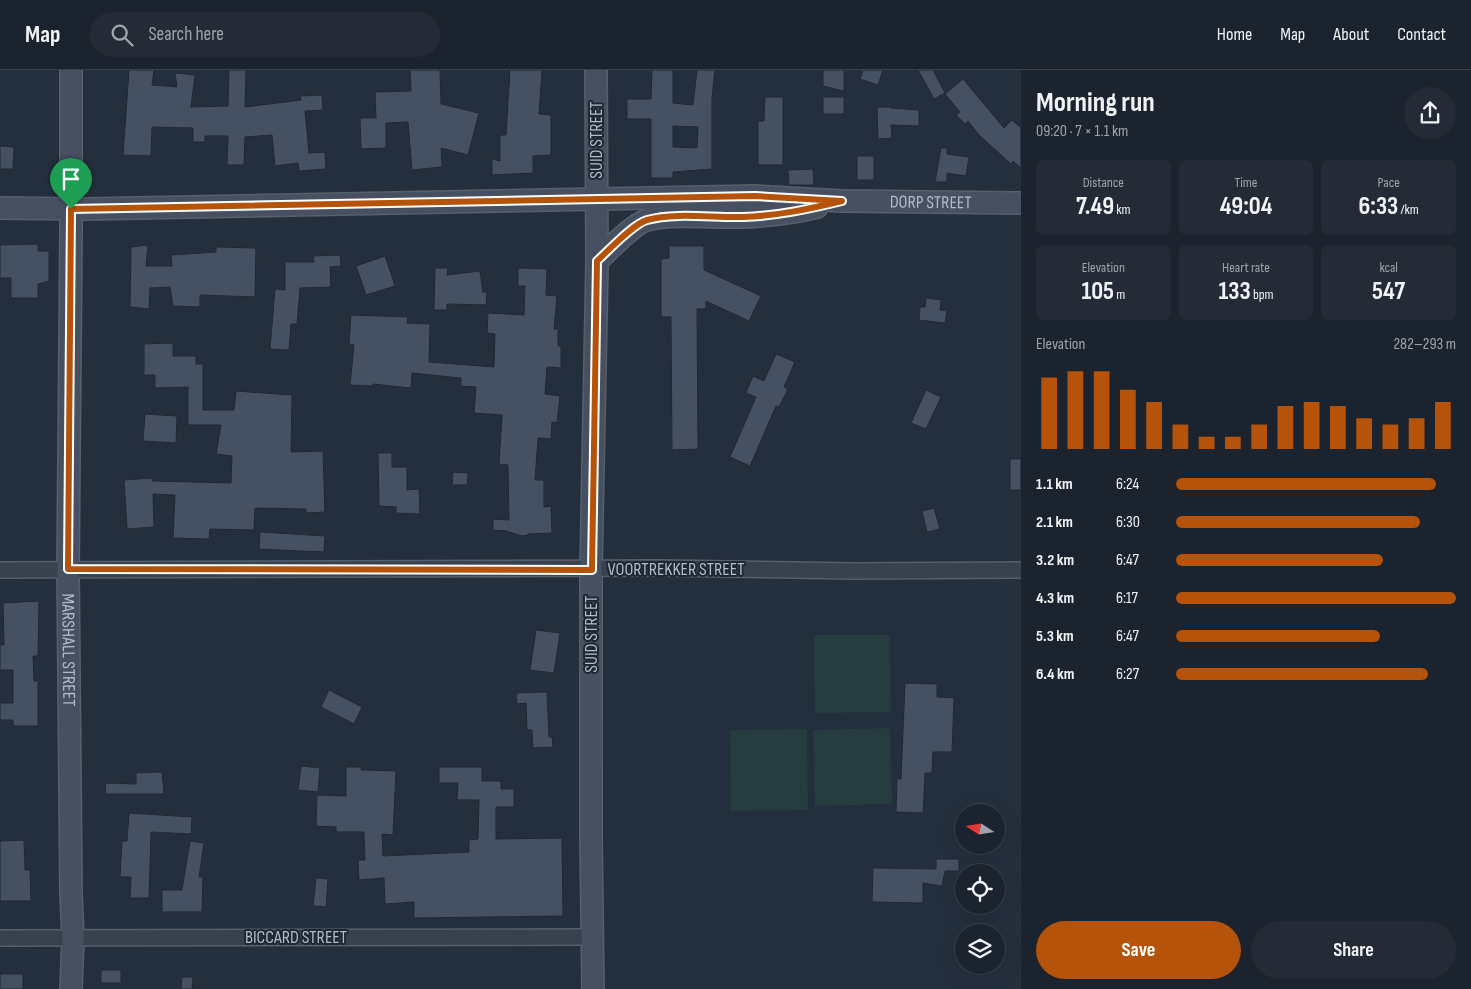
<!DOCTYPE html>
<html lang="en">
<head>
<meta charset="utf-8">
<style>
  body { margin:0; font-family:"Sofia Sans Condensed",sans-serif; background:#242b36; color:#f1f3f6; height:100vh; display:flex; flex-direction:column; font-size:19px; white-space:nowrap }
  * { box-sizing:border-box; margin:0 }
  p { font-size:16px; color:#a0a4aa }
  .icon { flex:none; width:28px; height:28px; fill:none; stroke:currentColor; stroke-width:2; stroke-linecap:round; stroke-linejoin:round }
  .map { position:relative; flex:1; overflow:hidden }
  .panel { display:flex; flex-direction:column; background:#1b232e; width:450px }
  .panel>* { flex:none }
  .needle { width:32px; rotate:282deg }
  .tools { position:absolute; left:955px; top:734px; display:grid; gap:10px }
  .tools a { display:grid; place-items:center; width:50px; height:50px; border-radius:50%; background:#1b232e; box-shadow:0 5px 20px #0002,0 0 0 1px #39404a; font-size:25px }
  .pin { position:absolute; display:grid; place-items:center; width:42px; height:42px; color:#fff; margin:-51px -21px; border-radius:50% 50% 50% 0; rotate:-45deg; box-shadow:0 0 5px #0007 }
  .pin .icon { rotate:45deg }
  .round { display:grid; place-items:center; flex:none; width:52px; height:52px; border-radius:26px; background:#242b36 }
  .head { display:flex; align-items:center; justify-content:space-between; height:85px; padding:0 15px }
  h1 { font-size:28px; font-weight:700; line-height:38px }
  .metrics { display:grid; grid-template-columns:repeat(3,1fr); gap:8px; height:85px; padding:5px 15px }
  .metrics div { display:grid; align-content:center; border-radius:8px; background:#242b36; text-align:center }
  .metrics b { font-size:25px; font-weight:700 }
  .metrics small { font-size:14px; font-weight:400 }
  .metrics p { font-size:14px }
  .chart { height:140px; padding:10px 15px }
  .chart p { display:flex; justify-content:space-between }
  .chart svg { width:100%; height:90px; margin-top:5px; stroke:#b45309; stroke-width:6 }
  .cta { display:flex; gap:10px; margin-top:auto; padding:10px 15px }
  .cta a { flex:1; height:58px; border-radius:30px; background:#b45309; color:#fff; font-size:20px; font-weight:700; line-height:58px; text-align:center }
  .cta a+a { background:#242b36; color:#f1f3f6 }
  ul { padding:0 15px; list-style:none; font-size:16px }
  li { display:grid; grid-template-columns:80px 60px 1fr; align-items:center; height:38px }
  li i { height:12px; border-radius:6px; background:#b45309 }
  header { display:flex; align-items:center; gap:30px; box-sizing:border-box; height:70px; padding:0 25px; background:#1b232e; border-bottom:1px solid #39404a }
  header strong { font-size:24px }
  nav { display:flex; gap:28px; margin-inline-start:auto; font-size:18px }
  .search { width:350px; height:45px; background:#242b36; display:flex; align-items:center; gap:12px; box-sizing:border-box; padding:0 18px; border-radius:28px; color:#a0a4aa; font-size:19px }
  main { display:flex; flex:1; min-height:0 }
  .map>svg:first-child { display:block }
</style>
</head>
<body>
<header>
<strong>Map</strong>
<div class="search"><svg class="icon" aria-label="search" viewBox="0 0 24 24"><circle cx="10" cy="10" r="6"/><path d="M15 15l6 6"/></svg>Search here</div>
<nav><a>Home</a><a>Map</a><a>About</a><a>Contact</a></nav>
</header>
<main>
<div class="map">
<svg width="1021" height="919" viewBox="0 0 1021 919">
  <rect width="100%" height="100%" fill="#242f3e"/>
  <path fill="#263c3f" d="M814 565H890L891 642 815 643Z
    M890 658 892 734 815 736 813 660Z
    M807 659 808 740 731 741 730 660Z"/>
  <path fill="#455162" stroke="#1f2835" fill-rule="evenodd" d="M129 0H154L152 15 177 17 175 3 195 5 191 37 228 36 229 0H246L245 37 301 30 300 26 322 25 323 40 305 41 309 83 325 82 326 99 299 101 298 93 275 96 272 65 245 67 244 95H227L228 66H205V72H193V58L152 57 151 86 123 85Z
    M410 0H440L441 34 479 43 468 85 441 78 442 97 412 100 408 52 386 53V78L361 79 360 48H376L375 22 411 21Z
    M510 0H542L539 44 551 45V85L533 86V103L492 105V89L500 91V65H506Z
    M652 0H673V33L693 35 697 0H715L712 28V99L673 102V108H651V49H627V29H651ZM673 56 698 57 697 78 673 77Z
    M823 0H844V21L823 16Z
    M863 0H883L878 15 860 9Z
    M918 0H933L945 23 934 29Z
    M963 9 1004 58 1012 50 1021 58V98L1013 91 1011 94 979 65 968 51 965 54 956 45 960 42 945 24Z
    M765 27H783V95H758V51H764Z
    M823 27H844V44H823Z
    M877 37H891V38L919 40V56L891 55 892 68 878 69Z
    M0 76 14 77 13 99H0Z
    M941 78H947V84L969 87 966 106 947 103V112H935Z
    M857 86H874V110H857Z
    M813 99 814 115H789L788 100Z
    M38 174V181H49V211L38 214V228H11V208H0V175Z
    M148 175 146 196H172L171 185 216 182V177L256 178 255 227 200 225V237L173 236 170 217 150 218 149 239 130 237 131 177Z
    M669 176H704V200L761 226 749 251 706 231V239H697L698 379 672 380 671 247H661V189L669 188Z
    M340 185 341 196 330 197 331 217 300 218 297 254H291L289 280 270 279 275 219 285 220V192H314L313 186Z
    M385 186 395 216 366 225 356 196Z
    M435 198H448L447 205 480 201 483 222H487L486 235 447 234V240H434Z
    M518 198 547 199 546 225 557 226 554 259H558V276H561V298L547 297 545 324 560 326 557 353 552 352 551 369 538 368 535 410H544V437L551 436 552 463 528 464V465L522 466 506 461 493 460V449L509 450 508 395 499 394 502 345 474 343 476 317 461 316V308L412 303 411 318 373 314V316L350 315 354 275 349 274 351 245 408 247 407 253 430 254 429 292 494 297 495 264 487 263 488 243 524 245 525 216H518Z
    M926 228 941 230 940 240 947 241 945 253 919 250 920 237H925Z
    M173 273V286H196V294H203V340H234L236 321 292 325 291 382 323 381 325 442 306 443V439L255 438 254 460 210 459 209 469 173 468 175 425 153 424 154 457 127 459 124 410 152 408V411L231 413 232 386 216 384 221 355H188V317L155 318V305H144V274Z
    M776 284 795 292 784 317 788 319 779 337 776 336 750 396 730 387 756 327 746 323 753 306 764 311Z
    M926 320 941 327 926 359 911 353Z
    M145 344 177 346 176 373 143 371Z
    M378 383H392V397H407V420L419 419 420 444 396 443V437L379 436Z
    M1010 389H1021V420H1010Z
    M453 402 468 403 467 415H452Z
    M934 438 940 459 927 462 922 441Z
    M260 462 325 466 324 482 259 479Z
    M39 531 38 586H33L34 611H38V656H13V650H0V633H13V600H0V575H4L3 533Z
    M536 560 560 563 554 603 530 600Z
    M905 613 937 614V627L954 628 952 682H933L932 703H925L923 743 896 742 897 709H901Z
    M329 620 362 637 354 654 321 637Z
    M547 622 549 667H552L553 677 533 678 532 660H527L526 633 517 634 516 623Z
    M301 696 320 698 318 722 298 720Z
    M346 697H361V700L396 701 393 765 382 764 383 786 469 782V770L478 769 479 730H457L458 713H439V697H482V711H501V719H514V737H496V769L562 768 563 846 414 848V832L385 834 384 808 359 810 358 790H365L364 762H336V757L316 756 317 725 346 726Z
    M162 702 164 724H105L106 713 136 714V703Z
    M129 743 192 747 191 764 151 762 149 828H130L131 807H120L122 771H127Z
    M24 770 25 800H30L31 831H0V771Z
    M190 771 204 773 199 807H203L202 842H162V820H182Z
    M936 789H959V801H945L942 816 923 813V833L872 832 873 798 936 799Z
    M316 808 328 809 326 837 313 836Z
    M101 900H121V913H101Z
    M0 904H23V919H0Z
    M182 907H193L192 919H181Z"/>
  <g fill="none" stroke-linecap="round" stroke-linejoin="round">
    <defs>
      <path id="street" d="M0 500 661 498 854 501 1021 500
        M0 868 593 867"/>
      <g id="secondary">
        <path id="s1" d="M71 0V163L68 499 71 824 73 868 71 919"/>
        <path id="s2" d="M0 138 85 139 755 126 842 131 1021 133"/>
        <path d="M597 191C609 180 633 154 647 150 671 143 715 148 742 147 767 146 793 143 817 137"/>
        <path d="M593 919 591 769V500L597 191 596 0"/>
      </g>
    </defs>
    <use href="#street" stroke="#565f6c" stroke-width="18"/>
    <use href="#secondary" stroke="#565f6c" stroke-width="24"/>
    <use href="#street" stroke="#38414e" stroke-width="15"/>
    <use href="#secondary" stroke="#465061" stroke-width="21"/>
  </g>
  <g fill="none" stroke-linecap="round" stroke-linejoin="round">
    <defs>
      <path id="route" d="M755 126 842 131C809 139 777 146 743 147 714 148 675 142 647 150 633 154 609 180 597 191L592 500 68 499 71 139Z"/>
    </defs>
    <use href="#route" stroke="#fff" stroke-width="10"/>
    <use href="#route" stroke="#b45309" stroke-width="6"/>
  </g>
  <g text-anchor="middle" stroke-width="4" stroke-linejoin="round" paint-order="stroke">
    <g font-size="18" fill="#b4bcc9" stroke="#1d2633">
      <text transform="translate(596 70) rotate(-90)" y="6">SUID STREET</text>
      <text dy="6" stroke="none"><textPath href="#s2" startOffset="931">DORP STREET</textPath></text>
      <text x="676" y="505">VOORTREKKER STREET</text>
      <text transform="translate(591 564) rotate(-90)" y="6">SUID STREET</text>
      <text dy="6" stroke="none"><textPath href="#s1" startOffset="580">MARSHALL STREET</textPath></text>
      <text x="296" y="873">BICCARD STREET</text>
    </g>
  </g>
</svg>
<div class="tools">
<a><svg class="needle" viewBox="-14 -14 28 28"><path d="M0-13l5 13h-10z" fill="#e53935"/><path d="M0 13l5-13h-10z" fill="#a0a4aa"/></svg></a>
<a><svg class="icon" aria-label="locate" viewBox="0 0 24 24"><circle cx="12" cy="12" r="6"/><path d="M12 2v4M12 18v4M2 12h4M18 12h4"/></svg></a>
<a><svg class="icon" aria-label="layers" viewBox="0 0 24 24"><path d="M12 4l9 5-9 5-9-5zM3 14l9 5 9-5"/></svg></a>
</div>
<div class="pin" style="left:71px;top:139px;background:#1e9e55"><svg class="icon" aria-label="arrive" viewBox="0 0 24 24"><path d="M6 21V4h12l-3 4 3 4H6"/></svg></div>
</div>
<section class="panel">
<div class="head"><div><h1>Morning run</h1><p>09:20 · 7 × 1.1 km</p></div><a class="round"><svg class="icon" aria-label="share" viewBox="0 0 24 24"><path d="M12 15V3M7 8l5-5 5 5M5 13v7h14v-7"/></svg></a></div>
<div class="metrics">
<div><p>Distance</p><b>7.49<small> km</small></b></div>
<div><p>Time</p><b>49:04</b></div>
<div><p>Pace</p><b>6:33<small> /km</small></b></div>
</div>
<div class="metrics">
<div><p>Elevation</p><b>105<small> m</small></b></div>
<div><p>Heart rate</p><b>133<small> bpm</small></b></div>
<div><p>kcal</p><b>547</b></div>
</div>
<div class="chart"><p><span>Elevation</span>282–293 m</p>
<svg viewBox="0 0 160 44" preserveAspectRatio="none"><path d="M5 44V9M15 44V6M25 44V6M35 44V15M45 44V21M55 44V32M65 44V38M75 44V38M85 44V32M95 44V23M105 44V21M115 44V23M125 44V29M135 44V32M145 44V29M155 44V21"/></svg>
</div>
<ul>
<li><b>1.1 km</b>6:24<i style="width:93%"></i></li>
<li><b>2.1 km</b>6:30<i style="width:87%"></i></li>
<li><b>3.2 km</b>6:47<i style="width:74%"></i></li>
<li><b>4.3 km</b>6:17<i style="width:100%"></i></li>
<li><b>5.3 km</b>6:47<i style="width:73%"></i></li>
<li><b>6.4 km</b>6:27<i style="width:90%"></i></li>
</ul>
<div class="cta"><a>Save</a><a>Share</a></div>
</section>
</main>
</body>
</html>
